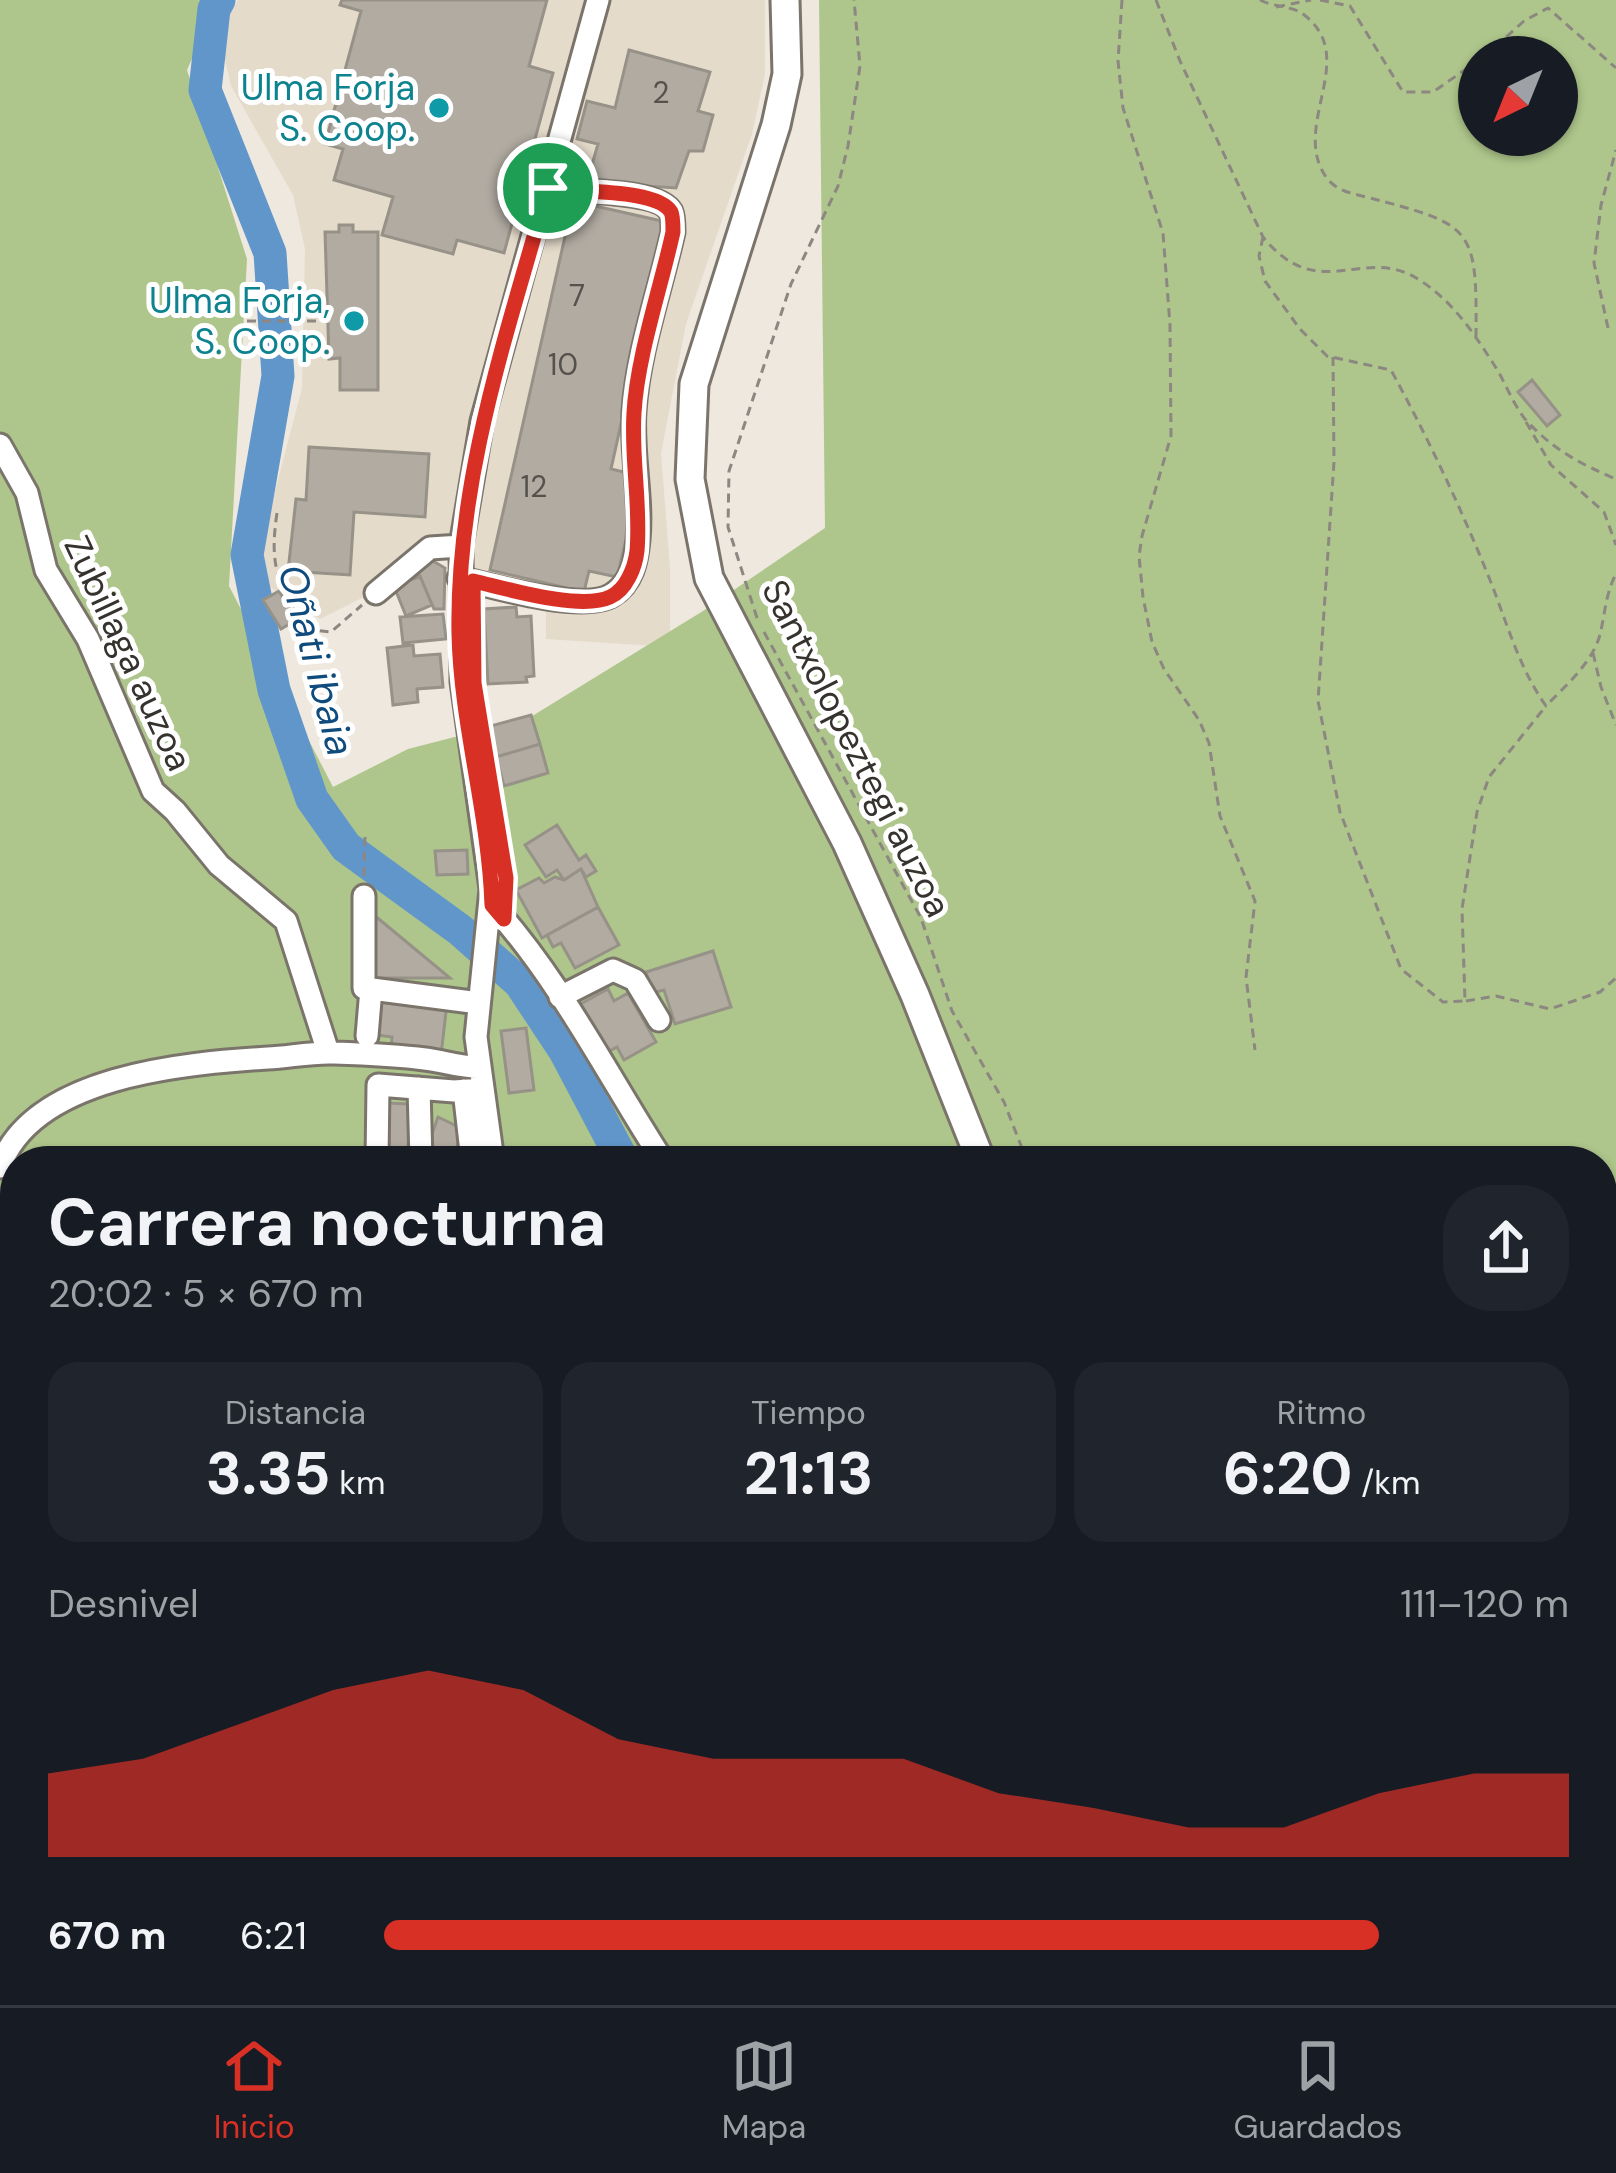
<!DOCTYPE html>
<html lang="es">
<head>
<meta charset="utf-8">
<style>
  body { margin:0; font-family:"DM Sans",sans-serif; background:#20242c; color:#f1f3f6; height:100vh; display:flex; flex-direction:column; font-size:45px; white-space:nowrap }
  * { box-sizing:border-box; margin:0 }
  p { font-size:39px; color:#9ea1a6 }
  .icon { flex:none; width:66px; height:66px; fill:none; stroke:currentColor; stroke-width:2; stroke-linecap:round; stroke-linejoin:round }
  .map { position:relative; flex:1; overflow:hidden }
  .details { position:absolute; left:0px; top:1146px; width:1617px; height:861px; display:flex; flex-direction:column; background:#171b24; border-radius:48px 48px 0 0; box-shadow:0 3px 9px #0004 }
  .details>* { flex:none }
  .needle { width:78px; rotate:223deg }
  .controls { position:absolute; left:1458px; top:36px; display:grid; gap:24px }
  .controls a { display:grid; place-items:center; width:120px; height:120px; border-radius:50%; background:#171b24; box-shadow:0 3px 9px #0004; font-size:60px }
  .pin { position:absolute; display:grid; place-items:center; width:102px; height:102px; color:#fff; margin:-51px; border:6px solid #fff; border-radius:50%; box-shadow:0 3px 12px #0007 }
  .round { display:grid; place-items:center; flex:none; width:126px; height:126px; border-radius:48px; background:#20242c }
  .summary { display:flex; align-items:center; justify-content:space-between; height:204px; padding:0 48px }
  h1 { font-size:66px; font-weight:700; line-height:90px }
  .metrics { display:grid; grid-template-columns:repeat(3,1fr); gap:18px; height:204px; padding:12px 48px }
  .metrics div { display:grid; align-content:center; border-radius:30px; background:#20242c; text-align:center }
  .metrics b { font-size:60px; font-weight:700 }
  .metrics small { font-size:33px; font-weight:400 }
  .metrics p { font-size:33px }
  .chart { height:336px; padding:24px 48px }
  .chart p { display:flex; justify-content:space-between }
  .chart svg { width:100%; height:216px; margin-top:12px; fill:#d93025; opacity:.7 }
  ul { padding:0 48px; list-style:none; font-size:39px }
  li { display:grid; grid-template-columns:192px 144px 1fr; align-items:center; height:90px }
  li i { height:30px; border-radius:15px; background:#d93025 }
  .dock { display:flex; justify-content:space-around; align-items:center; height:168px; border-top:3px solid #363941; background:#171b24; font-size:33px; color:#9ea1a6 }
  .dock a { display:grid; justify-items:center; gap:6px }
  .dock .selected { color:#d93025 }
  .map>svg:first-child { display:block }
</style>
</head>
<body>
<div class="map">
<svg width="1616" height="2005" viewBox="0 0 1616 2005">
  <rect width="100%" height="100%" fill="#eee8de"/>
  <path fill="#e5dbcb" d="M238 0H765V74L752 134 686 324 661 453 670 568V647L546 639V610L452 592 451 553 320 619 264 583 261 545 302 388 305 249 293 195 231 86 224 55 227 18Z"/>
  <path fill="#aec68b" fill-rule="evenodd" d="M0 0H218L187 70 247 259 229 586 333 787 408 749 529 718 703 611 825 528 819 0H1616V2005H0ZM1479 57H1557V135H1479ZM15 1161H1602V1992H15Z"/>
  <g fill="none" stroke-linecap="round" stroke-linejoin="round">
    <path stroke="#54789c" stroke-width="6" d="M1602 1919 1616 1916"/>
    <path stroke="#6196cb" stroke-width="33" d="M219 0 214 9 205 90 270 253 278 376 247 555 274 690 312 799 346 847 460 930 520 983 565 1051 623 1161
      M771 2005 787 1992"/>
  </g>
  <path fill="#b1aba2" stroke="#979288" stroke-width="3" d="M342 0H547L529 66 553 73 504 253 457 240 453 254 382 235 393 197 334 180 343 149 325 144 361 11 340 5Z
    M629 50 710 72 698 111 713 115 703 151H689L676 188 587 182 598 144 577 139 587 101 615 108Z
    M573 201 666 222 611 469 628 473 632 515 617 577 589 571 584 592 490 570Z
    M339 225H353V232H378V390H340V358L329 359 325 232H339Z
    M1532 380 1560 415 1547 426 1518 392Z
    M309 447 429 454 425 517 354 512 350 575 288 571 296 499 306 500Z
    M433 561 445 568 444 609H434L420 576 416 578 415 570Z
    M420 576 432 605 406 616 394 586Z
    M279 591 296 620 281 629 263 600Z
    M516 607 517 617 531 616 534 676 526 677 527 682 488 684 484 609Z
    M443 614 446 639 403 643 400 617Z
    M413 645 414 656 440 654 443 687 417 689 418 702 393 705 387 648Z
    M531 715 540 744 496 757 487 727Z
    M540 744 548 773 504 786 496 757Z
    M557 825 579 860 586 855 596 871 586 877 581 869 564 880 557 870 546 877 525 845Z
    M467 850 468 874 437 875 435 851Z
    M581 869 598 907 542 938 516 890 539 878 544 883 555 877 564 880Z
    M598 907 619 945 575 968 561 943 553 947 547 935Z
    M374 915 450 978H372Z
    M713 951 731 1007 675 1024 664 990 652 993 646 972Z
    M608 989 614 1001 628 993 656 1042 624 1060 617 1047 600 1056 573 1008Z
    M382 996 447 1003 441 1055 391 1050 392 1037 377 1035Z
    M526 1028 534 1090 509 1093 501 1031Z
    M386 1103 409 1104 408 1161H384Z
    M438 1117 463 1129 453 1158 427 1148Z
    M15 1659V1790L0 1791V1660Z
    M15 1864V1992H57L60 1999 32 1998 33 2005H0V1865Z
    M389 1992H422L423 2005H391Z"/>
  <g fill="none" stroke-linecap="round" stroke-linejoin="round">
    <defs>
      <path id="minor" d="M0 445 27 493 46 570 88 639 153 791 175 811 219 865 286 921 328 1052
        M459 578C491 586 584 613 612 595 632 583 636 561 638 540 642 497 631 454 634 411 638 352 660 290 673 232 673 227 673 216 671 212 658 188 574 193 547 188
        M376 593 430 548 461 546
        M364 896V988L479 1003
        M492 905C560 980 608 1076 663 1161
        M560 997 613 970 635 980 659 1020
        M367 1036 371 989
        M419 1088 421 1161
        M464 1090 472 1161
        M377 1161 378 1085 454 1091 483 1089
        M493 1161 476 1037 491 889 462 682 461 546 482 421 598 0
        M0 1167C32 1076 185 1063 268 1058 289 1057 312 1052 333 1053 363 1054 394 1055 425 1059 443 1061 462 1068 479 1067
        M0 1434 15 1430
        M0 1830 15 1829
        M1602 1867 1616 1865
        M364 2000 366 1992
        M149 2005 162 1992
        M203 2005 211 1992"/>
      <path id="major" d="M785 0 787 74 776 125 694 384 690 479 709 578 847 843 915 995 981 1161
        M908 2005 922 1992"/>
    </defs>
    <use href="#minor" stroke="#7a746b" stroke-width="27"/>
    <use href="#major" stroke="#7a746b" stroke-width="33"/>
    <path stroke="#8c8781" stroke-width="3" stroke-dasharray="9 6" stroke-linecap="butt" d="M1122 0 1118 61 1123 108 1163 233 1170 325 1171 436 1142 536 1139 556 1143 597 1152 642 1164 669 1199 720 1209 743 1220 816 1255 901 1246 977 1255 1050
      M1156 0 1180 61 1263 237C1320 307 1364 242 1421 281 1455 303 1477 338 1498 371 1507 387 1514 405 1525 419 1552 449 1580 464 1616 479
      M1260 0C1273 7 1292 6 1303 14 1361 57 1290 125 1326 177 1336 191 1351 193 1366 197 1474 225 1477 226 1476 338
      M1320 0 1350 6 1403 92H1433L1479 60
      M1276 7 1311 0
      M1484 57 1524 21 1548 8 1616 68
      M1263 237 1259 256 1265 281 1300 329 1327 356 1391 370C1428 438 1461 508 1490 580 1507 623 1519 668 1546 706 1565 686 1590 665 1599 638 1605 617 1605 594 1616 574
      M247 321H317
      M1608 328 1594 263 1601 205 1616 150
      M1333 357 1334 462 1318 701 1340 812 1401 969 1443 1002 1465 1001 1462 909 1477 812 1489 777 1546 706
      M1526 422 1551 465 1604 512 1616 545
      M277 513C269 567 277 587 312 630L331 632 362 605
      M757 618 728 527 729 471 791 284 838 186 848 146 860 66 854 0
      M764 632 921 918 952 1011 1004 1102 1027 1161
      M1593 653 1601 687 1616 725
      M364 876 365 836
      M1466 1001 1496 996 1550 1009 1600 992 1616 978"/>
    <use href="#minor" stroke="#fff" stroke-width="21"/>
    <use href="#major" stroke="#fff" stroke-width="27"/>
  </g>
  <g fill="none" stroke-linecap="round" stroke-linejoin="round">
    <defs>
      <path id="route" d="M548 188C575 193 657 188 671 212 673 216 673 227 673 232 661 287 637 357 634 413 631 459 641 505 637 551 635 568 626 590 610 597 580 611 505 588 473 581L474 683 506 878 504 919 492 905C489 814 461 725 459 634 456 480 507 334 548 188Z"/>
    </defs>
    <use href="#route" stroke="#fff" stroke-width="24"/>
    <use href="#route" stroke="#d93025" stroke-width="15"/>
  </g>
  <g fill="#0f9aa8" stroke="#fff" stroke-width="4.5">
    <circle cx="439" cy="108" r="12"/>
    <circle cx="354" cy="321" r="12"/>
  </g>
  <g text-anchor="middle" stroke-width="10" stroke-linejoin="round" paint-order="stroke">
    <g font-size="30" fill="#55514c">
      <text x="661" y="103">2</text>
      <text x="577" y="306">7</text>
      <text x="563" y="375">10</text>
      <text x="534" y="497">12</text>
    </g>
    <g font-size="36" fill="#0d838f" stroke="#fff" text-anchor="end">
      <text x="415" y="100">Ulma Forja<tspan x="415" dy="41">S. Coop.</tspan></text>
      <text x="330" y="313">Ulma Forja,<tspan x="330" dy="41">S. Coop.</tspan></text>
    </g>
    <g font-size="36" fill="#36332f" stroke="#fff">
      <text transform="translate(129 653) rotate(65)" y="13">Zubillaga auzoa</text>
      <text transform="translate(857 748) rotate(63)" y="13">Santxolopeztegi auzoa</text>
    </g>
    <g font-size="39" font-style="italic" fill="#0f4b7d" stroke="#fff">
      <text transform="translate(317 660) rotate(75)" y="14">Oñati ibaia</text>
    </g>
  </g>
</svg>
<div class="controls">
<a><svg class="needle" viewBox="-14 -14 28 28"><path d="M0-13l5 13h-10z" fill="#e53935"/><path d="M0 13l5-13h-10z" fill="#9ea1a6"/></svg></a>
</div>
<div class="pin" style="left:548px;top:188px;background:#1e9e55"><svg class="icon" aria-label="arrive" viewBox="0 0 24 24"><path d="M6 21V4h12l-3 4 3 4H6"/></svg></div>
<section class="details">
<div class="summary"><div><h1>Carrera nocturna</h1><p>20:02 · 5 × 670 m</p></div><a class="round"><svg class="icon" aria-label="share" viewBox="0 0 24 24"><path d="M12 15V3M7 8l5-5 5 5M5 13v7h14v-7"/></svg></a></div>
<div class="metrics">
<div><p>Distancia</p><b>3.35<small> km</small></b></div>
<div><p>Tiempo</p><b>21:13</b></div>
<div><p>Ritmo</p><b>6:20<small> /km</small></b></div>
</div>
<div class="chart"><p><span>Desnivel</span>111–120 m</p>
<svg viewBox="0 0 160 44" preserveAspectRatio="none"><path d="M0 44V27L10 24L20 17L30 10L40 6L50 10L60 20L70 24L80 24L90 24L100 31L110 34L120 38L130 38L140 31L150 27L160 27V44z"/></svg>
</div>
<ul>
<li><b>670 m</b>6:21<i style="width:84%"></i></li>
</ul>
</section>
</div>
<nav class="dock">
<a class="selected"><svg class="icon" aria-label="home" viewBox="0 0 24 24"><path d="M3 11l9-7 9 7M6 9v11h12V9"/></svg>Inicio</a>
<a><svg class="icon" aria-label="map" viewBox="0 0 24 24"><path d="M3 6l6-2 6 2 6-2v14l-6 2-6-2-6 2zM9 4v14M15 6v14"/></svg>Mapa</a>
<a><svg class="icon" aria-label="saved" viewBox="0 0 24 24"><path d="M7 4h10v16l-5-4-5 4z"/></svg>Guardados</a>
</nav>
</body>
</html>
